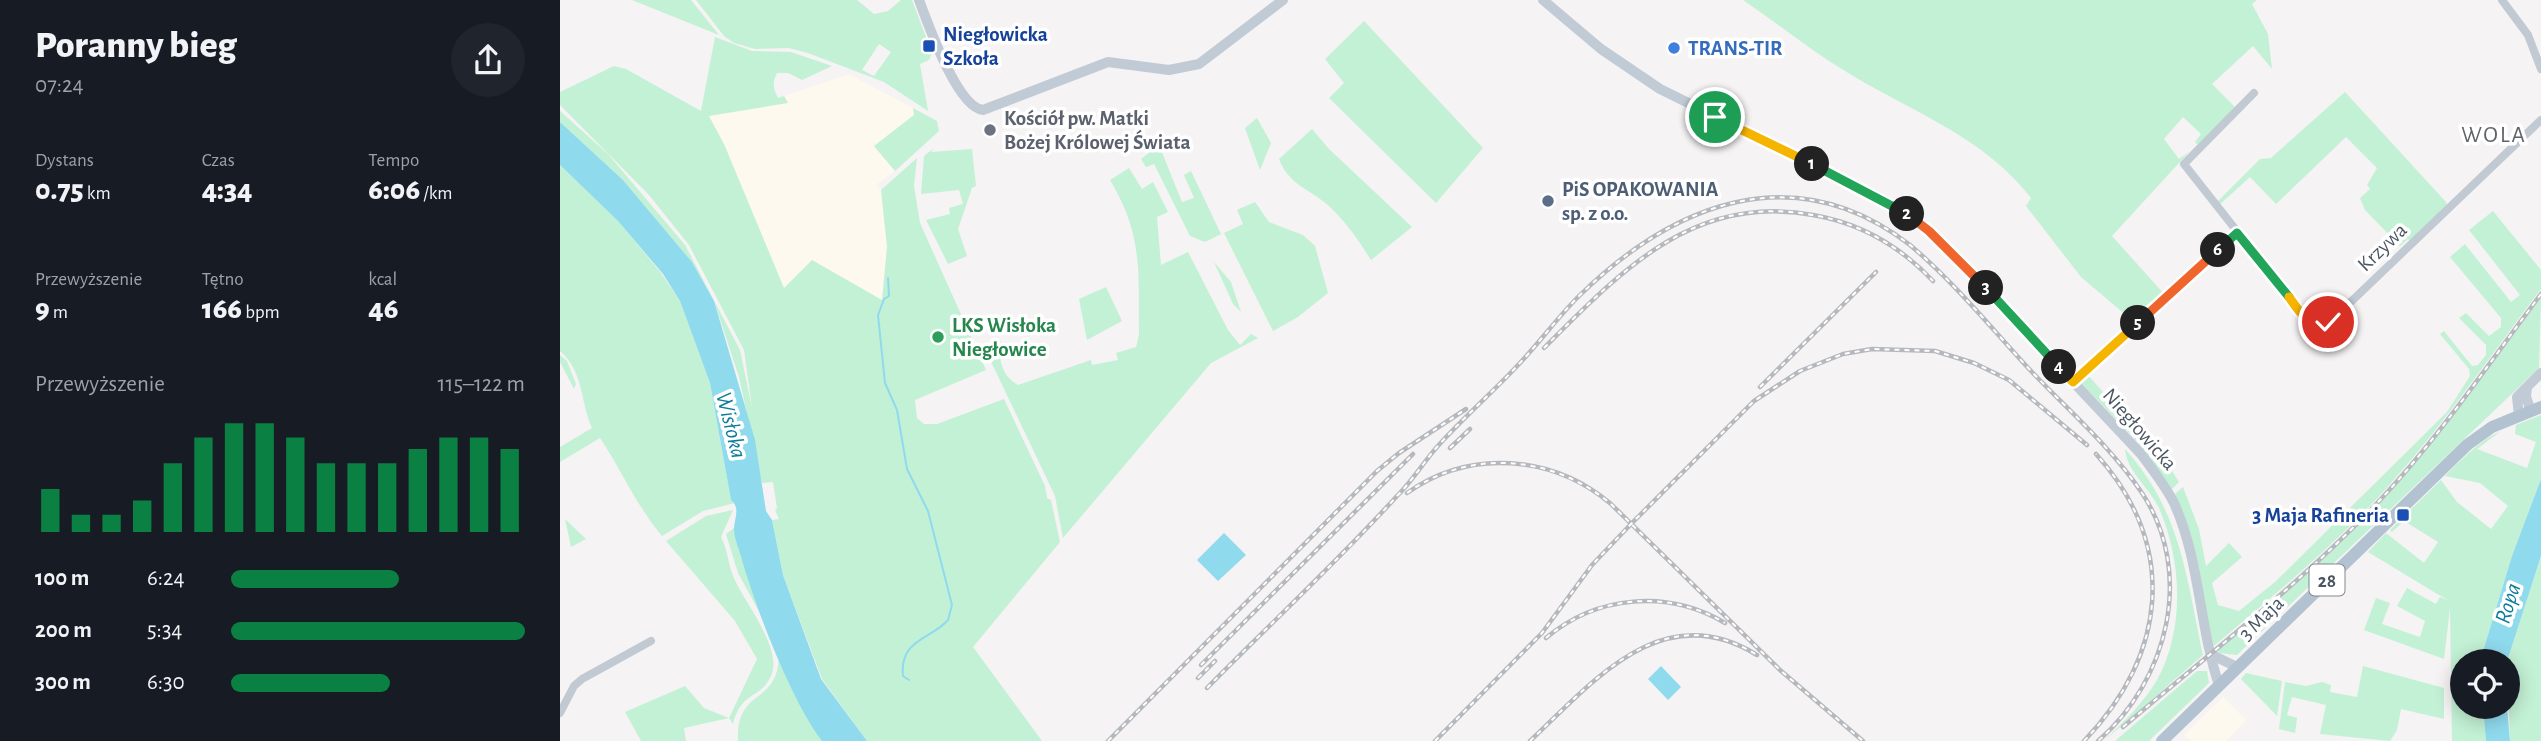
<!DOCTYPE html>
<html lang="pl">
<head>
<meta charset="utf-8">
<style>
  body { margin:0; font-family:"Alegreya Sans",sans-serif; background:#20242c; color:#f1f3f6; height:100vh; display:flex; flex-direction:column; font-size:26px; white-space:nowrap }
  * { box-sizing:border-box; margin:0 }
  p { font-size:23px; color:#9ea1a6 }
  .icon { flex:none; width:38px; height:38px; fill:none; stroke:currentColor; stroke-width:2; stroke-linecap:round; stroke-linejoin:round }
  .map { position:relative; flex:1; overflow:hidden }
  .side { display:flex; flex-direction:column; background:#171b24; width:560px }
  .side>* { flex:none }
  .buttons { position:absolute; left:1890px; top:649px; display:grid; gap:14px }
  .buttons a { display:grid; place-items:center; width:70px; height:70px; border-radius:50%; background:#171b24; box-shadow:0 4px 18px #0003; font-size:35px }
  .pin { position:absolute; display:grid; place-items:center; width:60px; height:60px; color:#fff; margin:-30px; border:4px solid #fff; border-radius:50%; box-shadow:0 2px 7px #0007 }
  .km { position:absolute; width:35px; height:35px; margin:-18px; border-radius:50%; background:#222; color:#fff; font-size:19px; line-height:35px; text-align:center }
  .round { display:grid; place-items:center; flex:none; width:74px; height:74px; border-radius:37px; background:#20242c }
  .overview { display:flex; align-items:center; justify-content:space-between; height:119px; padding:0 35px }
  h1 { font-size:38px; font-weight:800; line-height:52px }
  .stats { display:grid; grid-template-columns:repeat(3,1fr); gap:10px; height:119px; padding:7px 35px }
  .stats div { display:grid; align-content:center }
  .stats b { font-size:30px; font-weight:800 }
  .stats small { font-size:19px; font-weight:400 }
  .stats p { font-size:19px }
  .chart { height:196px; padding:14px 35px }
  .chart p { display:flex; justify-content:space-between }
  .chart svg { width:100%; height:126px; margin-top:7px; stroke:#0b8043; stroke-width:6 }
  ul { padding:0 35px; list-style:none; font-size:23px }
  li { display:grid; grid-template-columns:112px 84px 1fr; align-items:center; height:52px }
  li i { height:18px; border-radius:9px; background:#0b8043 }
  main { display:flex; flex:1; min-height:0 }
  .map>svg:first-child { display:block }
</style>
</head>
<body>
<main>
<section class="side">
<div class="overview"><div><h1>Poranny bieg</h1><p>07:24</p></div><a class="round"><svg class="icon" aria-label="share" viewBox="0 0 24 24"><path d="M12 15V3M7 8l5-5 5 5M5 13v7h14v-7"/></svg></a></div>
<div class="stats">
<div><p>Dystans</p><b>0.75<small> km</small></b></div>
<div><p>Czas</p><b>4:34</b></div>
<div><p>Tempo</p><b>6:06<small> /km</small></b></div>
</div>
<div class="stats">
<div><p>Przewyższenie</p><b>9<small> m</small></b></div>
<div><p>Tętno</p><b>166<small> bpm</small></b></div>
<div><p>kcal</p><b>46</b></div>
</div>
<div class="chart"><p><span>Przewyższenie</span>115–122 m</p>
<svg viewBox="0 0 160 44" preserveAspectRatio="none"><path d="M5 44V29M15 44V38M25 44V38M35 44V33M45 44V20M55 44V11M65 44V6M75 44V6M85 44V11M95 44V20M105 44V20M115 44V20M125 44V15M135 44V11M145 44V11M155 44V15"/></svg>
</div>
<ul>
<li><b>100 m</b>6:24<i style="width:57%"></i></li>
<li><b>200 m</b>5:34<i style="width:100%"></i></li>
<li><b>300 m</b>6:30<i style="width:54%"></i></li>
</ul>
</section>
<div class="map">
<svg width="1981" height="741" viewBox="0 0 1981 741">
  <rect width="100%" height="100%" fill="#f5f3f3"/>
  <path fill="#fdf9ef" d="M289 74 353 108 354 115 314 146 335 171 316 185 321 190 327 247 322 301 252 260 224 289 164 144 148 116 228 102 224 96Z
    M1663 697 1686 720 1666 741H1632L1624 735Z"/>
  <path fill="#c3f1d5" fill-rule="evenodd" d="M72 0H131L159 35Z
    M136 0H297L314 14 328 11 341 0H352L372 53 369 60 360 64 368 111 324 82 248 53 229 48 195 49 174 43 164 36ZM319 44 331 52 314 76 302 70Z
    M1183 0H1697L1692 4 1708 34 1712 69 1693 46 1652 84 1676 108 1638 145 1635 142 1641 134 1623 117 1604 139 1619 159 1629 152 1552 236 1604 294 1574 322 1521 277 1466 206 1471 198C1425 137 1348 110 1285 71 1250 50 1217 23 1183 0Z
    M804 21 923 148 876 203 769 98 784 83 765 59Z
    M155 37 192 51 231 52 272 66 242 80 228 73H217C212 83 213 88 218 98L224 96 228 103 149 116 164 144 224 288 252 260 322 300 327 247 321 190 357 158 354 186 360 223 426 370 355 400 357 418 364 424H377L444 399 485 486 487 498 491 500 500 542 413 647 482 741H307L262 679 223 575 212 520 219 519 215 510 217 508 213 482 202 483 179 377 154 301 132 262 63 180 0 122V111L48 154 125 245 180 350 192 408 184 350 129 245 89 195 0 105V92L54 66 66 69 141 111Z
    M1785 92 1886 202 1887 205 1851 242 1848 239 1840 246 1805 210 1800 198 1810 189 1807 185 1817 168 1786 137 1716 204 1690 177 1658 206 1656 203 1700 159 1711 158Z
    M353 108 377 121 379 131 335 171 314 146 354 115Z
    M697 118 711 143 700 170 685 128Z
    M752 129 769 149 852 227 811 260C799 241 787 223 770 207 751 189 729 186 719 159Z
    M599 145 622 202 634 198 624 175 631 171 661 234 645 242 630 236 594 164 586 167 581 159Z
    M374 148 371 152 412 149 416 186 412 188 398 229 407 256 388 264 366 220 390 214 389 208 403 204 399 190 361 194 364 156Z
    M0 165 58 221 101 273 120 301 150 383 171 500 175 503 143 511 102 536C76 505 62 471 40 438L0 462V447L32 428C20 401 24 372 0 351Z
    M569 168 582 189 593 182 608 212 597 217 601 265 628 252 668 330 680 345 691 334 698 338 651 363 503 538 495 496 425 349 441 341C438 359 441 375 458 385L531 360 532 365 558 360 556 353 576 347 579 335C578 272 584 237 550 180Z
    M695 202 709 222 743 235 755 246 768 293 738 317 713 331 664 233 683 224 677 210Z
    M1933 211 1981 270V289C1932 353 1885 423 1831 483 1777 544 1715 594 1654 646L1615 494 1623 487 1639 529 1646 566 1669 543 1682 557 1652 583 1658 605 1679 611 1715 582 1887 412 1910 376 1909 369 1880 334 1884 331 1912 366 1918 365 1926 355V345L1899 318 1906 313 1929 336 1941 327V318L1890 257 1905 244 1951 302 1960 295 1909 230Z
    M654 262 671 282 681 312 673 304Z
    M546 287 562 321 527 340 519 299Z
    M1981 298 1979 368 1677 655 1659 653 1657 650 1810 514 1861 456Z
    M0 355 7 361 16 384 14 389 0 362Z
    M1527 374 1609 466 1619 482 1612 489 1573 437 1520 382Z
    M1981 415V479L1952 556 1920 661 1902 662V707H1923L1926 741H1892L1890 608 1884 659 1804 630 1816 598 1830 603 1822 624 1860 637 1865 621 1837 606 1847 588 1876 604 1880 597 1889 601 1808 552 1826 533 1864 563 1878 542 1844 521 1832 532 1830 530 1881 480 1897 502 1931 529 1948 506 1920 483 1885 476C1902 459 1919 441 1941 431L1917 449 1967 468 1976 442 1955 434 1956 425Z
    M1565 449C1621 511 1626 576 1643 655L1544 741C1563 722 1583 704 1597 680 1625 629 1622 561 1599 508 1589 487 1567 472 1565 449Z
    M173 510 161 537C168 550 168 565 174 578 185 604 223 648 211 676 200 700 182 690 173 724L169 718 124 728 126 741H81L65 712 125 686 144 708 169 718 197 659 175 621 106 541 146 516Z
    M5 519 26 539 11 547Z
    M174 528 189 583 207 626 178 573 166 534Z
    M1981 557V741H1950L1947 656Z
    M219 655 262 741H178C176 686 218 707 219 655Z
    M1803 666 1884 688V719L1841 709 1837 730 1830 741 1760 734 1766 705 1732 697 1727 715 1737 718 1735 733 1719 729 1725 682 1746 686 1762 682 1771 685 1770 692 1797 697Z
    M1637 671H1647L1649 683 1589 741H1555Z
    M1686 673 1722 681 1717 716 1681 679Z"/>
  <path fill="#90daee" d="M0 122 63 180 132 262 154 301 195 440 206 511 212 520 223 575 261 679 307 741H262C232 702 196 609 182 560 180 551 174 539 174 529 174 519 181 508 171 500L150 383 120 301 103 274 58 221 0 165Z
    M1981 479V556L1947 661H1920L1952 556Z
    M664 533 686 555 658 581 637 560Z
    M1101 666 1121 687 1108 700 1088 679Z
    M1923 707H1947L1950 741H1926Z"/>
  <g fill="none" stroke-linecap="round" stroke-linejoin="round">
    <path stroke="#90daee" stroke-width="2" d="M328 278 329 296 324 299 318 315 325 383 337 410 347 469 368 511 392 605 388 620C372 639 339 639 343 676L349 680"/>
    <path stroke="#c1cad2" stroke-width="8" d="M1942 0 1968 35 1981 69
      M1694 93 1624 164 1743 315 1758 324 1775 317 1981 120
      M1513 382 1677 233
      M0 713 14 686 22 679 91 641"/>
    <path stroke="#c1cbd6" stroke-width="10" d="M359 0C368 24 397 107 423 110L548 62 609 70 639 64 723 0
      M983 0 1041 49 1100 89 1323 199 1344 212 1388 249 1581 454C1592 469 1605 485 1614 503 1640 560 1639 626 1659 685
      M1967 387 1966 397 1971 411
      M1959 416 1957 397 1981 373
      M1652 655 1677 667"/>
    <path stroke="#b3c2d1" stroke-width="12" d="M1602 741 1907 445 1932 427 1981 407"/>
    <defs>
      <path id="rail" d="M984 348C1061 271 1134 193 1253 215 1300 223 1341 247 1373 281
        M1200 387 1316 272
        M890 448 910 429
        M847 493C910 448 993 455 1051 504L1220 670 1303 741
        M986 638C1037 595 1108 589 1165 623
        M641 665 853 454
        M638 678 655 661
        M647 688C710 624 776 563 837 496 852 481 863 463 877 447 903 418 933 392 959 364 980 342 997 318 1019 296 1113 204 1233 155 1350 245 1394 282 1432 329 1471 371 1508 410 1552 448 1582 493 1635 573 1608 680 1538 741
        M1563 727C1650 653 1743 582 1821 499 1880 436 1929 363 1981 294
        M548 741 817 471 839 453 906 409
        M875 741 982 633 1032 565 1071 524 1194 401 1240 371 1283 354 1312 349 1375 351 1414 363 1449 380 1527 445
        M970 741C1033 682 1102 596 1197 655
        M1524 741C1607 655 1619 546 1536 454"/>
    </defs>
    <use href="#rail" stroke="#b5b8bd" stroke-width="4.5"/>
    <use href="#rail" stroke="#fff" stroke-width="2" stroke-dasharray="5" stroke-linecap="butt"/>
  </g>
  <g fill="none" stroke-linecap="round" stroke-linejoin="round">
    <defs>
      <path id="split-1" d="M1155 117 1252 164"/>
      <path id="split-2" d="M1252 164 1347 214"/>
      <path id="split-3" d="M1347 214 1369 231 1426 288"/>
      <path id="split-4" d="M1426 288 1499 367"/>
      <path id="split-5" d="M1499 367 1513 382 1578 323"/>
      <path id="split-6" d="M1578 323 1658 250"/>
      <path id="split-7" d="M1658 250 1677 233 1729 297"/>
      <path id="split-8" d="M1729 297C1739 311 1748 328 1768 322"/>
    </defs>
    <use href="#split-1" stroke="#fff" stroke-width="14"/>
    <use href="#split-2" stroke="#fff" stroke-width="14"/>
    <use href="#split-3" stroke="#fff" stroke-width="14"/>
    <use href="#split-4" stroke="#fff" stroke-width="14"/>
    <use href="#split-5" stroke="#fff" stroke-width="14"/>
    <use href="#split-6" stroke="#fff" stroke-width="14"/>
    <use href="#split-7" stroke="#fff" stroke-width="14"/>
    <use href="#split-8" stroke="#fff" stroke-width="14"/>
    <use href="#split-1" stroke="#f5b400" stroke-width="9"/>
    <use href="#split-2" stroke="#22a559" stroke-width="9"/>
    <use href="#split-3" stroke="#f0652b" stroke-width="9"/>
    <use href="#split-4" stroke="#22a559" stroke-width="9"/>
    <use href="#split-5" stroke="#f5b400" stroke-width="9"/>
    <use href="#split-6" stroke="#f0652b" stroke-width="9"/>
    <use href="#split-7" stroke="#22a559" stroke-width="9"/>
    <use href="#split-8" stroke="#f5b400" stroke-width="9"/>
  </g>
  <g fill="#1a4fb4" stroke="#fff" stroke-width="2.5">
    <rect x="362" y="39" width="14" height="14" rx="3.5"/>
    <rect x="1836" y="508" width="14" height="14" rx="3.5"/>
  </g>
  <circle fill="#3f7fe0" stroke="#fff" stroke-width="2.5" cx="1114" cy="48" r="7"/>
  <circle fill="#6b7280" stroke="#fff" stroke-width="2.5" cx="430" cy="130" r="7"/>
  <circle fill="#5c6f8a" stroke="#fff" stroke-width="2.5" cx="988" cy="201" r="7"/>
  <circle fill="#2e9e5b" stroke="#fff" stroke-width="2.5" cx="378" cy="337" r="7"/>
  <g text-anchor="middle" stroke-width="7" stroke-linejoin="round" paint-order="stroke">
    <rect fill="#fff" stroke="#808990" stroke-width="2" x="1749.5" y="564.5" width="35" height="31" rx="5"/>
    <g font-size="19" font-weight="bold" fill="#4a5661">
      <text x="1767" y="587">28</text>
    </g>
    <g font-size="21" font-weight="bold" fill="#164399" stroke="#fff" text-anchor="start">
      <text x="383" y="41">Niegłowicka<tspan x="383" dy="24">Szkoła</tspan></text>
      <text x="1829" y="522" text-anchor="end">3 Maja Rafineria</text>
    </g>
    <g font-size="21" font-weight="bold" fill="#366cbe" stroke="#fff" text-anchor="start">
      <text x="1128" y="55">TRANS-TIR</text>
    </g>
    <g font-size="21" font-weight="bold" fill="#5b616d" stroke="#fff" text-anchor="start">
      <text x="444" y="125">Kościół pw. Matki<tspan x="444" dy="24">Bożej Królowej Świata</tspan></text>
    </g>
    <g font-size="21" font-weight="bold" fill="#4e5e75" stroke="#fff" text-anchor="start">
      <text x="1002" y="196">PiS OPAKOWANIA<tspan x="1002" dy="24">sp. z o.o.</tspan></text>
    </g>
    <g font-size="21" fill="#4a5661" stroke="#fff">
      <text transform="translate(1822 247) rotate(-44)" y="7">Krzywa</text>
      <text transform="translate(1580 429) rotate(49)" y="7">Niegłowicka</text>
      <text transform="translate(1701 618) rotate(-44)" y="7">3 Maja</text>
    </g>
    <g font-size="21" font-weight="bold" fill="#27864d" stroke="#fff" text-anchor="start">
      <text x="392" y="332">LKS Wisłoka<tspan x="392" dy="24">Niegłowice</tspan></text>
    </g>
    <g font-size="23" letter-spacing="2" fill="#5f6368" stroke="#fff">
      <text x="1934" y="142">WOLA</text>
    </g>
    <g font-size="23" font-style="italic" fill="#0c7c9b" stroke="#fff">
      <text transform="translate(172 425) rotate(76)" y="8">Wisłoka</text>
      <text transform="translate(1947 603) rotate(-73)" y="8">Ropa</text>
    </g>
  </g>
</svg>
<div class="buttons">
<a><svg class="icon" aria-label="locate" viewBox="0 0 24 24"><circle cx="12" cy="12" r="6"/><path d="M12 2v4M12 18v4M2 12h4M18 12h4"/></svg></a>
</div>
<div class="pin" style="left:1155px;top:117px;background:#1e9e55"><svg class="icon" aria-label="arrive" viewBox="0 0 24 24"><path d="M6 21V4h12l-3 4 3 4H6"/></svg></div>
<div class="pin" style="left:1768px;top:322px;background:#d93025"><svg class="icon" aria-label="check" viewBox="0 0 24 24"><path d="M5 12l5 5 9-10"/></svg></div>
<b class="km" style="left:1252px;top:164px">1</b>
<b class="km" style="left:1347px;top:214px">2</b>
<b class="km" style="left:1426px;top:288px">3</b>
<b class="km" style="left:1499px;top:367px">4</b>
<b class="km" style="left:1578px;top:323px">5</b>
<b class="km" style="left:1658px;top:250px">6</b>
</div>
</main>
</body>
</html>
